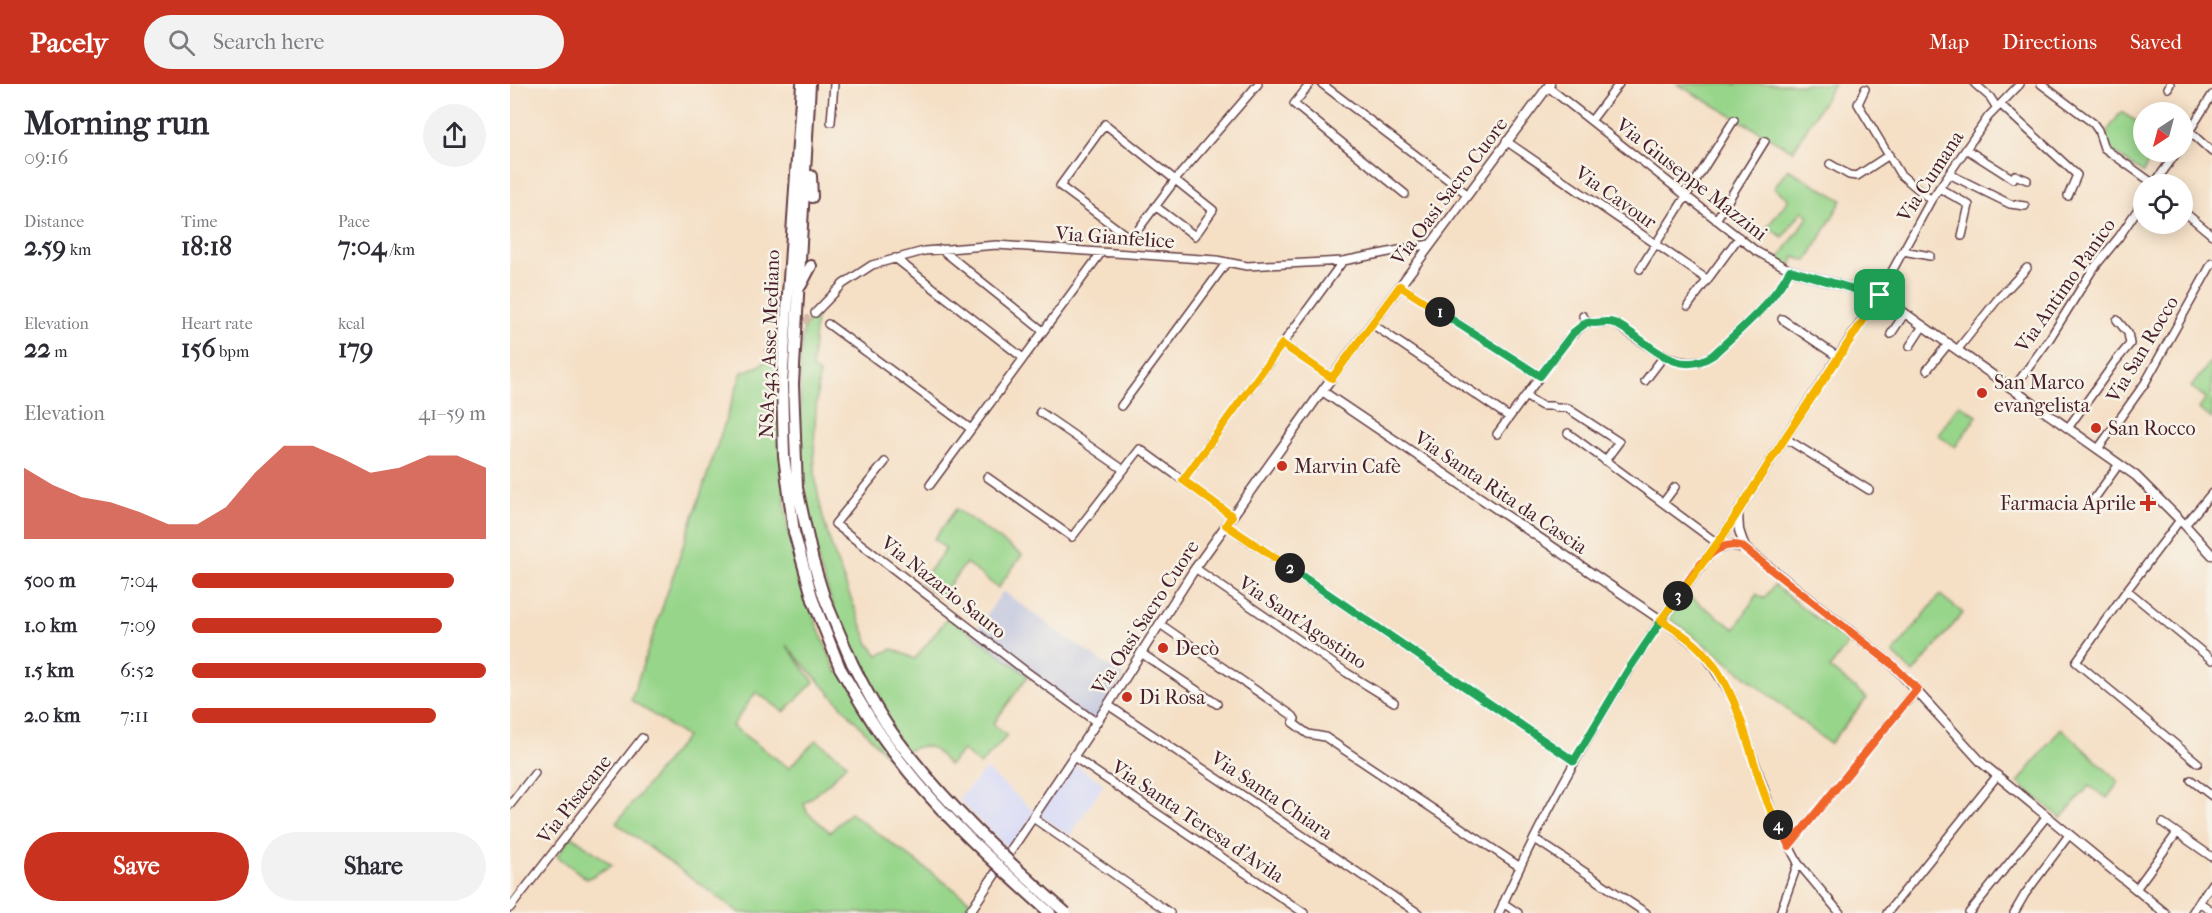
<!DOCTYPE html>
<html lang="en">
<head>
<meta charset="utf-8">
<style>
  body { margin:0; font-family:"IM FELL French Canon",serif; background:#f2f2f3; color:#2b2b33; height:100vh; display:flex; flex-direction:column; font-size:22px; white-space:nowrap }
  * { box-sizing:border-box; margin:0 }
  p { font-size:20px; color:#7c7c81 }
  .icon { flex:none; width:33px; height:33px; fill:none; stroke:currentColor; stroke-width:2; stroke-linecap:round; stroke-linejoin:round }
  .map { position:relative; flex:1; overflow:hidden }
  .details { display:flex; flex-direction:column; background:#fff; width:510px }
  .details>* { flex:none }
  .needle { width:39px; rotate:216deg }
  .fabs { position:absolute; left:1623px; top:18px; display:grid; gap:12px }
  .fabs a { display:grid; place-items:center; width:60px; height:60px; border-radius:50%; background:#fff; box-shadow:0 3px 15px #0003; font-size:30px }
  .pin { position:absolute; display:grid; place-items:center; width:51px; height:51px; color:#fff; margin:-26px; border-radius:12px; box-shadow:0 3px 9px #0006 }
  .km { position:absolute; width:30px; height:30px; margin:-15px; border-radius:50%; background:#222; color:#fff; font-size:16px; line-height:30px; text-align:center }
  .round { display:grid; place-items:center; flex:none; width:63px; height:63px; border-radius:32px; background:#f2f2f3 }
  .summary { display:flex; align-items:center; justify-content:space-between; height:102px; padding:0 24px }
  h1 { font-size:33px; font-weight:700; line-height:45px }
  .stats { display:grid; grid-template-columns:repeat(3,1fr); gap:9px; height:102px; padding:6px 24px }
  .stats div { display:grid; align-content:center }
  .stats b { font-size:26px; font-weight:700 }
  .stats small { font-size:16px; font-weight:400 }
  .stats p { font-size:16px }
  .chart { height:168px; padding:12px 24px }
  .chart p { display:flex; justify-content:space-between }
  .chart svg { width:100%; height:108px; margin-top:6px; fill:#c8321e; opacity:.7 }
  .primary-button { display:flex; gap:12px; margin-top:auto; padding:12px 24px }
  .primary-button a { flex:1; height:69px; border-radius:36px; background:#c8321e; color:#fff; font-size:24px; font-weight:700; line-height:69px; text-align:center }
  .primary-button a+a { background:#f2f2f3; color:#2b2b33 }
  ul { padding:0 24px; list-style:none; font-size:20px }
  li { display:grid; grid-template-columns:96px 72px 1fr; align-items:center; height:45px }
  li i { height:15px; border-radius:8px; background:#c8321e }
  header { display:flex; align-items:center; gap:36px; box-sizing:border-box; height:84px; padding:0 30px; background:#c8321e; color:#fff }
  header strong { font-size:28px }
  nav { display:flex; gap:33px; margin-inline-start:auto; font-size:21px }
  .search { width:420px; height:54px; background:#f2f2f3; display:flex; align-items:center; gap:15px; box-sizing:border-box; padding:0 21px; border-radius:33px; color:#7c7c81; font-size:22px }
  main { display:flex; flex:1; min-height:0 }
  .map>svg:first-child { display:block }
</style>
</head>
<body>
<header>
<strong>Pacely</strong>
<div class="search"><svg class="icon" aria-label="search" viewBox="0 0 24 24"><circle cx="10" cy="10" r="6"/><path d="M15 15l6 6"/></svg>Search here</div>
<nav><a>Map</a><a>Directions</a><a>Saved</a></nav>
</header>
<main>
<section class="details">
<div class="summary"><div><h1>Morning run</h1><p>09:16</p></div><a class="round"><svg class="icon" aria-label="share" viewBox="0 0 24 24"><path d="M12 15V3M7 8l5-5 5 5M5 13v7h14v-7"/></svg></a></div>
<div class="stats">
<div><p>Distance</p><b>2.59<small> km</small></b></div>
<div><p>Time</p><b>18:18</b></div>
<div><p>Pace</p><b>7:04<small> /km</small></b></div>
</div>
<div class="stats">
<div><p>Elevation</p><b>22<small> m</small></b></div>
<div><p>Heart rate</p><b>156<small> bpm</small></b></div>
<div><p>kcal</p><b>179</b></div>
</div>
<div class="chart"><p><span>Elevation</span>41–59 m</p>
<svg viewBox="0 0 160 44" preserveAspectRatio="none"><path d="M0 44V15L10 22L20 27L30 29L40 33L50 38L60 38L70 31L80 17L90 6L100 6L110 11L120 17L130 15L140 10L150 10L160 15V44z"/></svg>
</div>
<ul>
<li><b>500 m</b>7:04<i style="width:89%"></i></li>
<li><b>1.0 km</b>7:09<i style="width:85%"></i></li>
<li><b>1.5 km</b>6:52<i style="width:100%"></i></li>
<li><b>2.0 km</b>7:11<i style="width:83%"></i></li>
</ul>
<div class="primary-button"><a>Save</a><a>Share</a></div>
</section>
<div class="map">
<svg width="1702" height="829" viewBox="0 0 1702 829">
  <rect width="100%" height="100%" fill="#f7f3e8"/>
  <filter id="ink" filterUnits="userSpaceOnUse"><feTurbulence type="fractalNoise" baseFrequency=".0167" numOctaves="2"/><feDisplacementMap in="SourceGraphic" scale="12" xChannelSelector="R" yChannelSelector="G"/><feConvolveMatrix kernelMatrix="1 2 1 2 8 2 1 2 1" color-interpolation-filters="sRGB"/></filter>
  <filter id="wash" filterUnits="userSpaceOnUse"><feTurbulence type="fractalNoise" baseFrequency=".008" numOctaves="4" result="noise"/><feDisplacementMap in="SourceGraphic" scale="24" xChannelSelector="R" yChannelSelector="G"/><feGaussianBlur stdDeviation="1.35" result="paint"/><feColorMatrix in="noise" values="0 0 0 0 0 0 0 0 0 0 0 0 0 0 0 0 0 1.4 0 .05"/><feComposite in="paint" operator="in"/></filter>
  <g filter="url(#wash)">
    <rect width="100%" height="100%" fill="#f5dfc5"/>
    <path fill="#d4d8f9" d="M563 679 594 700 560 752 528 730Z
      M476 685 525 728 499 766 448 715Z"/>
    <path fill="#bdc3de" d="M493 507 553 551 614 592 583 640 463 551Z"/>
    <path fill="#97d58a" stroke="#707a5a" stroke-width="1.5" d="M1167 0H1324L1283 67Z
      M1611 28 1629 39 1633 33 1634 68H1643L1633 89 1595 62 1598 46Z
      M1278 85 1332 116 1297 177 1284 173 1281 183 1267 177 1299 132 1292 127 1273 153 1257 143 1279 115 1264 104Z
      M306 231 302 284 309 290C306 325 302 362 306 397 313 453 339 507 359 560L368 571 383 565 405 575 439 532 518 592 483 640 497 652 470 681 453 666 439 681C434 676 428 668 422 664 409 658 391 670 380 675L276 561 304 598 274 628 246 608 222 642 279 684 306 656 337 679 321 697 294 720 297 728 320 748 340 729 460 817 452 829H230L106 739 176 653 121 616 232 288 249 282 269 267C271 320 271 375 276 428 282 483 305 538 327 589L346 580 326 531 310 484 295 410 291 372 290 274 294 242Z
      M1702 276V335L1689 325 1696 314 1681 303Z
      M1449 320 1467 332 1445 363 1428 351Z
      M446 425 512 471 488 504 456 479 430 513 410 498 436 465 424 455Z
      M1264 501 1338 559 1320 584 1357 614 1320 660 1209 571 1159 534 1176 510 1225 545 1247 510 1254 515Z
      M1430 511 1453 529 1403 589 1383 569Z
      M1551 644 1609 698 1597 714 1579 702 1551 734 1508 699Z
      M62 751V752L102 781 77 795 47 772Z"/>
  </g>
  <g filter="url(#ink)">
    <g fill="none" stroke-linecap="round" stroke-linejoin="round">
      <path stroke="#d3b9a6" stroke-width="7" stroke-dasharray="7 3.5" stroke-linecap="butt" d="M286 244 305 229
        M255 269 275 253"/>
      <defs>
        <path id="minor" d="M800 0 784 20 895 110
          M812 0 957 110
          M1465 0 1480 13 1487 24
          M1531 0 1583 39 1588 46 1594 64 1644 100
          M1038 3 1246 167 1280 186C1262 220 1230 245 1203 271 1169 294 1133 257 1104 239 1095 237 1086 241 1077 238L1073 232
          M1658 4 1660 0
          M1355 5 1348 20 1390 90 1421 116
          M1491 21 1567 91 1558 112
          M1081 37 1109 0
          M321 38 324 0
          M1680 48 1702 68
          M996 57 1198 196
          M1672 59 1702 11
          M1456 65 1503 95 1505 91 1517 96
          M1320 80 1339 91 1347 92 1379 71
          M1439 90 1500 120 1515 122
          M1644 100 1667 68
          M1429 104 1459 121 1452 152
          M645 122 685 152 703 126 595 40 550 102 621 155 666 95 748 0
          M1672 126 1702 151
          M1206 136 1255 57
          M431 165 533 247
          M1393 167 1420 172
          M385 174 513 274
          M1130 185 1224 36
          M890 202 1030 292
          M1369 211 1421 116 1478 33 1510 0
          M1178 222 1229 153
          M305 229 333 200 362 181 414 167 487 161 706 176 737 182 833 177 920 160
          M1272 235 1328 273
          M318 240 461 345
          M862 240 999 333
          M1381 250 1395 229
          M772 260 822 294
          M1400 262 1413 242
          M1448 265 1487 216 1517 184
          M1417 286 1439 259
          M1135 297 1154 272
          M1503 305 1540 254 1583 185 1609 153 1634 116
          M1015 312 1032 322H1043
          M611 322 717 178
          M1047 324H1057L1109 358 1095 377
          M530 328 614 386
          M1558 344 1605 278 1620 260 1618 249 1607 236
          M1058 349 1207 459
          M987 350 1057 256 1077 238
          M1275 354 1359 406
          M1588 365 1635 299 1702 179
          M375 378 325 440 513 585 586 638
          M477 393 562 453 630 365 722 432
          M673 396 833 177
          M420 401 591 169
          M1582 418 1609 380
          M1153 419 1165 403
          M1670 436 1617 506 1566 578 1688 679
          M716 441 1064 677
          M1675 441 1702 409
          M685 484 837 589 884 618
          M1617 506 1702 576
          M650 540 783 632 785 635 783 639 798 650 815 653 1010 783
          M631 569 707 620
          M598 621 908 829
          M564 673 794 829
          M1681 696 1702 712
          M0 721 25 689
          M523 734 660 829
          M1653 739 1702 773
          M1025 755 1136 829
          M1279 762 1407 605
          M1626 805 1667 749
          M1689 818 1702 827
          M993 819 1008 829
          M0 824 132 654
          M989 829C1034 726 1090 629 1151 536L1192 566 1223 614 1263 731 1288 779 1330 829
          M1270 829 1288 779
          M1377 829 1487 692
          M1459 829 1537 732
          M1504 829 1515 810 1559 751
          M1682 829 1702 799"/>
        <path id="tertiary" d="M1280 186 1360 210 1369 211 1626 392 1675 441 1702 471
          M812 307 1151 536 1214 450 1275 354 1369 211
          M1228 430 1229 446 1235 464
          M1204 466 1221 461 1235 464 1383 581 1472 679 1655 829
          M459 829 598 621 684 486 812 307 1040 0"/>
        <path id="trunk" d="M292 0 272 300 274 372 284 448 303 516 330 584
          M300 0 283 300 287 404 303 477 314 513 342 579
          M301 92 302 113
          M291 201 301 182"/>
      </defs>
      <use href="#minor" stroke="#643c42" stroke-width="10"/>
      <use href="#tertiary" stroke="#643c42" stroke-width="11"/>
      <use href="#trunk" stroke="#643c42" stroke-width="14"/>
      <use href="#minor" stroke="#fff" stroke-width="7"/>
      <use href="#tertiary" stroke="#fff" stroke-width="8"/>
      <use href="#trunk" stroke="#fff" stroke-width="10"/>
      <defs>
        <path id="trunk-bridge" d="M342 579C355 605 369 631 386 654 435 720 495 775 556 829
          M330 584C345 609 359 635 376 658 422 723 481 776 540 829"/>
      </defs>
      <use href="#trunk-bridge" stroke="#643c42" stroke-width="14" stroke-linecap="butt"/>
      <use href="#trunk-bridge" stroke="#fff" stroke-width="10"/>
    </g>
  </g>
  <g fill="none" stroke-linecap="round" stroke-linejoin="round" filter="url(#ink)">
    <defs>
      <path id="split-1" d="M930 228 1030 292 1063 249 1077 238C1086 241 1095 236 1104 239 1137 254 1164 297 1203 271 1230 245 1262 220 1280 186L1360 210 1370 211"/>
      <path id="split-2" d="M780 484 716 441 722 432 673 396 772 260 822 294 890 202 930 228"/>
      <path id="split-3" d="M780 484 1064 677 1117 588 1168 512"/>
      <path id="split-4" d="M1168 512C1184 491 1200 455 1231 462L1383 581 1407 605 1279 762 1268 741"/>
      <path id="split-5" d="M1268 741C1238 685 1237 613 1191 566 1180 554 1164 545 1151 536L1214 450 1275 354 1370 211"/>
    </defs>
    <use href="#split-1" stroke="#fff" stroke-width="12"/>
    <use href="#split-2" stroke="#fff" stroke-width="12"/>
    <use href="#split-3" stroke="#fff" stroke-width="12"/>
    <use href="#split-4" stroke="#fff" stroke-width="12"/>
    <use href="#split-5" stroke="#fff" stroke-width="12"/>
    <use href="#split-1" stroke="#22a559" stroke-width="8"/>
    <use href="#split-2" stroke="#f5b400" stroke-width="8"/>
    <use href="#split-3" stroke="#22a559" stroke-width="8"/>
    <use href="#split-4" stroke="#f0652b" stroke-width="8"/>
    <use href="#split-5" stroke="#f5b400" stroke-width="8"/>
  </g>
  <g fill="#c8321e" stroke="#f7f3e8" stroke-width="2">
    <circle cx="1472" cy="309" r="6"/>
    <circle cx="1586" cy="344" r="6"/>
    <circle cx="772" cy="382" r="6"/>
    <path d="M1635 410h6v6h6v6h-6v6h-6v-6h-6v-6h6z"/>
    <circle cx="653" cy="564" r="6"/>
    <circle cx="617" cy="613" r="6"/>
  </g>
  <g text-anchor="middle" stroke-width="5" stroke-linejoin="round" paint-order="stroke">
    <g font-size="20" fill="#4a1f2b" stroke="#f7f3e8">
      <text transform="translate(1420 92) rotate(-57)" y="7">Via Cumana</text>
      <text transform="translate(1182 95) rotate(38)" y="7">Via Giuseppe Mazzini</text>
      <text transform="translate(939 107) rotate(-53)" y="7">Via Oasi Sacro Cuore</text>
      <text transform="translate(1106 113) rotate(35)" y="7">Via Cavour</text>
      <text transform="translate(605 153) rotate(4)" y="7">Via Gianfelice</text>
      <text transform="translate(1555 201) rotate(-55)" y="7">Via Antimo Panico</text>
      <text transform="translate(259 260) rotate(-88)" y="7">NSA543 Asse Mediano</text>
      <text transform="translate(1632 265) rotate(-59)" y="7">Via San Rocco</text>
      <text transform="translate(991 408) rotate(34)" y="7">Via Santa Rita da Cascia</text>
      <text transform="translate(434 503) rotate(38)" y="7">Via Nazario Sauro</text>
      <text transform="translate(635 533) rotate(-57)" y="7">Via Oasi Sacro Cuore</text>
      <text transform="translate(793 538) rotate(34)" y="7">Via Sant'Agostino</text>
      <text transform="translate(762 711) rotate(34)" y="7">Via Santa Chiara</text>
      <text transform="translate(64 715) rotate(-52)" y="7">Via Pisacane</text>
      <text transform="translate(688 737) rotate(34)" y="7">Via Santa Teresa d'Avila</text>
    </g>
    <g font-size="20" fill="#4a1f2b" stroke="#f7f3e8" text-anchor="start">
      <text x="1484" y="305">San Marco<tspan x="1484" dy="23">evangelista</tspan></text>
      <text x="1598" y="351">San Rocco</text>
      <text x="784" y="389">Marvin Cafè</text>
      <text x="1626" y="426" text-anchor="end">Farmacia Aprile</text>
      <text x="665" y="571">Decò</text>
      <text x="629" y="620">Di Rosa</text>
    </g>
  </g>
</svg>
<div class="fabs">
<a><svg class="needle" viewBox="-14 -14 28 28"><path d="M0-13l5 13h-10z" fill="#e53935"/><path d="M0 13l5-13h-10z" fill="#7c7c81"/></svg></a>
<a><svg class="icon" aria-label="locate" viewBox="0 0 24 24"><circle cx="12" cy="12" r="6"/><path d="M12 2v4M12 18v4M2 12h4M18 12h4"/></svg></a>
</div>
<div class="pin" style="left:1370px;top:211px;background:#1e9e55"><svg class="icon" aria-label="arrive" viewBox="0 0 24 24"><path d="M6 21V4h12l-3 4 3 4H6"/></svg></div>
<b class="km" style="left:930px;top:228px">1</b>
<b class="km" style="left:780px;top:484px">2</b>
<b class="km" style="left:1168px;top:512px">3</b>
<b class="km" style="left:1268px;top:741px">4</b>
</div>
</main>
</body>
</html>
